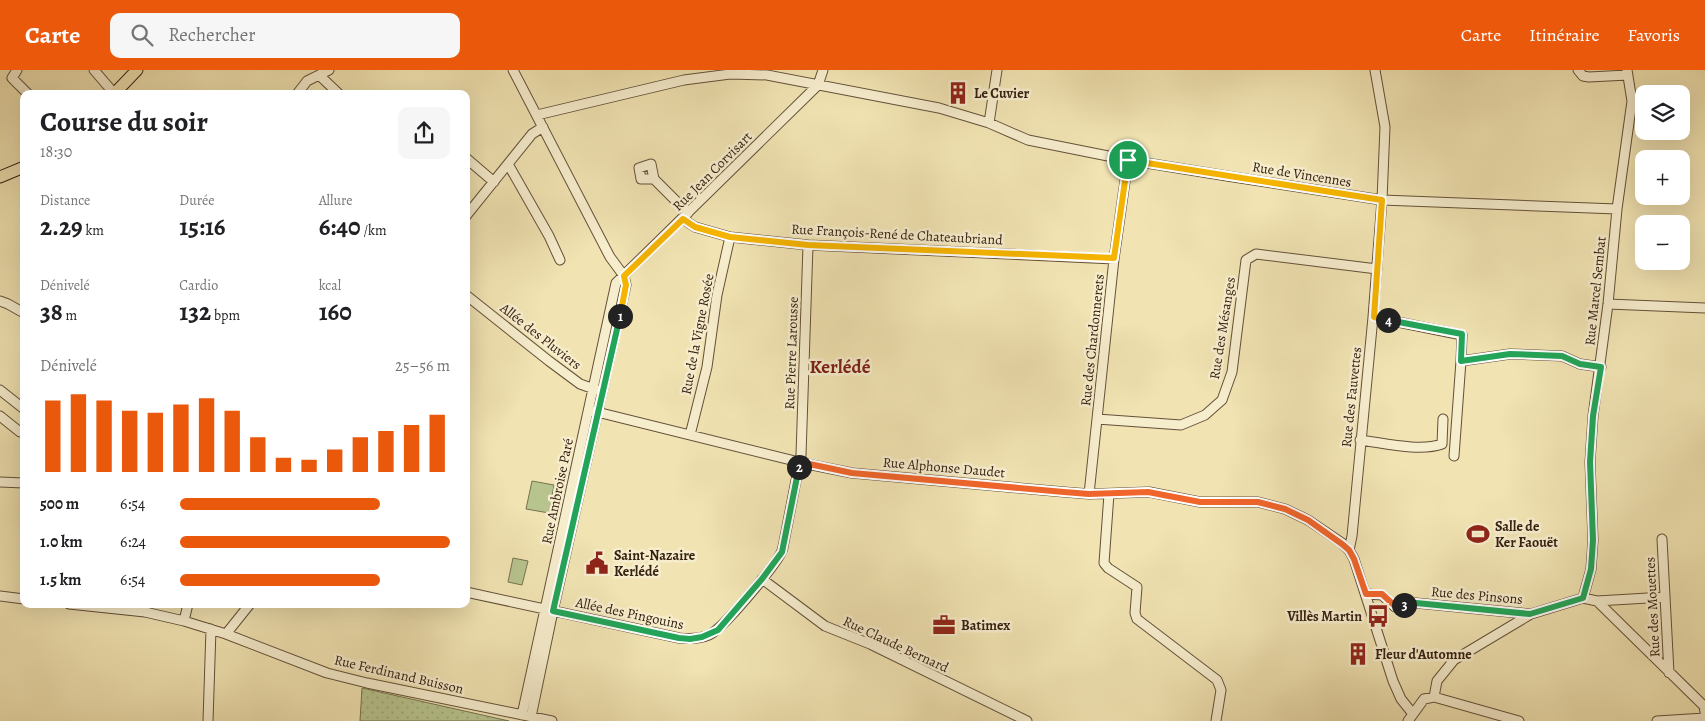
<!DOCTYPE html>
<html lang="fr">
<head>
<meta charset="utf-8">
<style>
  body { margin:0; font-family:Alegreya,serif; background:#f6f6f6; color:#202124; height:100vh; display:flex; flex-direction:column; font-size:19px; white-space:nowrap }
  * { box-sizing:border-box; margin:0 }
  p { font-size:16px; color:#757577 }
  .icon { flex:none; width:28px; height:28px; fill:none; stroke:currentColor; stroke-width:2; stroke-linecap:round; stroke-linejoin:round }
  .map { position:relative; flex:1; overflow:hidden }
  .panel { position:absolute; left:20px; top:20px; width:450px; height:518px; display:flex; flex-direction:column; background:#fff; border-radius:10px; box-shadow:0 5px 20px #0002 }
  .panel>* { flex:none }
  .controls { position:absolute; left:1635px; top:15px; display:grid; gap:10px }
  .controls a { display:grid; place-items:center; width:55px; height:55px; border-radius:10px; background:#fff; box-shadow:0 5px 20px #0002; font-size:25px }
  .pin { position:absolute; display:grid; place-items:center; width:42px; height:42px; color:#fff; margin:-21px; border:2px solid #fff; border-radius:50%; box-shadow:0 1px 5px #0007 }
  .km { position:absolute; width:25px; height:25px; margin:-12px; border-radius:50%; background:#222; color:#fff; font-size:14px; line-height:25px; text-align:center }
  .round { display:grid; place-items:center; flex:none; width:52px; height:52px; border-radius:10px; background:#f6f6f6 }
  .head { display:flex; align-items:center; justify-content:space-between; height:85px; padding:0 20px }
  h1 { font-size:28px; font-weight:700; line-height:38px }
  .figures { display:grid; grid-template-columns:repeat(3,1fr); gap:8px; height:85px; padding:5px 20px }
  .figures div { display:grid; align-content:center }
  .figures b { font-size:25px; font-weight:700 }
  .figures small { font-size:14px; font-weight:400 }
  .figures p { font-size:14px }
  .chart { height:140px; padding:10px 20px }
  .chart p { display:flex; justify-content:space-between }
  .chart svg { width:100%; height:90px; margin-top:5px; stroke:#ea580c; stroke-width:6 }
  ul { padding:0 20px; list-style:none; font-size:16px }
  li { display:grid; grid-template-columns:80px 60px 1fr; align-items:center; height:38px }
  li i { height:12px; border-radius:6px; background:#ea580c }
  header { display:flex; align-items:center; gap:30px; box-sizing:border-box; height:70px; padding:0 25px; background:#ea580c; color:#fff }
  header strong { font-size:24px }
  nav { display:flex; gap:28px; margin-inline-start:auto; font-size:18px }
  .search { width:350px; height:45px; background:#f6f6f6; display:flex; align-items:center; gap:12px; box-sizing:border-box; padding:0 18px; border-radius:10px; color:#757577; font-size:19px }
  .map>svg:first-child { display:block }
</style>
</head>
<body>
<header>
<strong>Carte</strong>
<div class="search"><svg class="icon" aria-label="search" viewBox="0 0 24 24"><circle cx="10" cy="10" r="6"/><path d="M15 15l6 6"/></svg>Rechercher</div>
<nav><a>Carte</a><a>Itinéraire</a><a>Favoris</a></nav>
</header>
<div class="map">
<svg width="1705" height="651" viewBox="0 0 1705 651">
  <defs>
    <pattern id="grass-dots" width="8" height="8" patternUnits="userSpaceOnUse" patternTransform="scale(1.25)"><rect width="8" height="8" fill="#b7c48e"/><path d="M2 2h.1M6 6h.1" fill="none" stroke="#9ea879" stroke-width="1.8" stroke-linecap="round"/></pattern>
  </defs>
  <rect width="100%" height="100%" fill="#f1e3b2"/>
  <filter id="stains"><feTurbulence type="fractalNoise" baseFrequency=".004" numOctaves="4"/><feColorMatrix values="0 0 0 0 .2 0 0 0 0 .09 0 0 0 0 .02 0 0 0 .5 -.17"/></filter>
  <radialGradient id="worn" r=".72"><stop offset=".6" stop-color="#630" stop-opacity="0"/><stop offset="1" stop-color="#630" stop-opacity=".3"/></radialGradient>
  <path fill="url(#grass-dots)" stroke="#767250" d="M362 618 509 651H360Z"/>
  <path fill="#b7c48e" stroke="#767250" d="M532 411 554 415 549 443 526 439Z
    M513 488 528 491 522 515 508 512Z"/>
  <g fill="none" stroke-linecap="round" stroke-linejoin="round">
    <defs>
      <path id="minor" d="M17 0 12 8 28 24
        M94 0 112 21
        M513 0 610 187 624 206 626 215 553 541 531 647
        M1578 0 1583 6 1589 7 1628 5
        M319 5 339 24
        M297 24 307 11 329 0
        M537 45 684 10 730 4 767 5 939 38 989 53 1028 70 1128 90 1227 106 1382 130 1617 139
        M989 53 997 0
        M466 88 494 112
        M508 94 549 166 560 190
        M654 109H641L639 98 651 94 654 109 688 143
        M466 146 532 64 543 57
        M683 149 695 157 730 167 808 175 1114 189
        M466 225 549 291 580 314 597 320
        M0 231 8 234 24 243
        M1608 234 1705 238
        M1373 247 1462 265 1461 291 1510 284 1562 286 1580 294 1601 297
        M0 320 24 339
        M589 340 807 394 852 403 1064 422 1089 424 1149 422 1200 432H1258L1285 439 1308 450 1342 473 1349 480 1354 489 1393 611 1401 629 1413 644
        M0 346 20 362 24 363
        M1097 349 1181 355 1205 345 1222 330 1232 302 1246 190 1256 184 1377 199
        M690 365 707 297 717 225 730 167
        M1360 370C1384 373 1420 382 1442 374L1443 349
        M1454 386 1461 291
        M0 412 24 413
        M1089 424 1114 189 1128 90
        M1109 424 1104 493 1108 498 1137 517 1135 543 1137 549 1217 610 1221 620 1216 651
        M1662 469 1669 603
        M1349 480 1352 466 1373 247 1382 130 1385 57 1375 0
        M762 509 825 556 870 574 1027 651
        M466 522 679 568C689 569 700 569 709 565 723 559 773 498 781 483 783 480 783 476 784 472L801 385 808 175
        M1366 524 1382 525 1395 537 1416 533 1530 544
        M0 526 24 529
        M1583 528 1591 499 1593 470 1590 392 1593 346 1608 234 1617 139 1632 31 1627 0
        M1597 531 1704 636 1705 642
        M69 534 145 542 184 551 226 564 327 603 367 613 552 651
        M184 551 188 534
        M226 564 250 534
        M1434 627 1437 611 1454 590 1531 544 1583 528 1597 531 1665 527
        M522 645 616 213 818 15 823 0
        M208 651 211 559
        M1408 651 1424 629 1434 627 1519 651
        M1657 651 1705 648"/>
      <path id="major" d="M114 24 137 0
        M0 107 24 97"/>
    </defs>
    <use href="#minor" stroke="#645139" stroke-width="11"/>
    <use href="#major" stroke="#352011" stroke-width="13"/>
    <use href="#minor" stroke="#f6edcd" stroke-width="9"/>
    <use href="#major" stroke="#f1e3b2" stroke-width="11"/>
  </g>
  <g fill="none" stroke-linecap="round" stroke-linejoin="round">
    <defs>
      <path id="split-1" d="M620 246 626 215 624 206 683 149 695 157 730 167 808 175 1114 188 1128 90"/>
      <path id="split-2" d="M620 246 553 541 679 568 690 569 702 567 718 560 762 509 782 482 799 397"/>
      <path id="split-3" d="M799 397 800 392 852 403 1064 422 1089 424 1148 422 1200 432H1258L1285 439 1308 450 1342 474 1349 480 1354 489 1366 524H1382L1396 537 1404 535"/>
      <path id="split-4" d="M1388 250 1462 264 1461 291 1510 284 1562 286 1580 294 1601 297 1593 346 1590 392 1593 470 1591 499 1583 528 1530 544 1416 533 1404 535"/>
      <path id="split-5" d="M1128 90 1382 130 1374 247 1388 250"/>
    </defs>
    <use href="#split-1" stroke="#fff" stroke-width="10"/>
    <use href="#split-2" stroke="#fff" stroke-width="10"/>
    <use href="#split-3" stroke="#fff" stroke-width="10"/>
    <use href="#split-4" stroke="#fff" stroke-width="10"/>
    <use href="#split-5" stroke="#fff" stroke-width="10"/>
    <use href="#split-1" stroke="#f5b400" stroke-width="6"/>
    <use href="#split-2" stroke="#22a559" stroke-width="6"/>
    <use href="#split-3" stroke="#f0652b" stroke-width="6"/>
    <use href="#split-4" stroke="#22a559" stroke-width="6"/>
    <use href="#split-5" stroke="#f5b400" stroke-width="6"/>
  </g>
  <defs>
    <symbol id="building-bare" viewBox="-9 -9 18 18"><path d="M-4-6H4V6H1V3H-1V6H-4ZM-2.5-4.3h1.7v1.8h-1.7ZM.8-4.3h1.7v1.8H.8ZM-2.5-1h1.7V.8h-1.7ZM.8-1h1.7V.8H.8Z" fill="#8f2418" stroke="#f6edcd" stroke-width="2.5" paint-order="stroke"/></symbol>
    <symbol id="stadium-bare" viewBox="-9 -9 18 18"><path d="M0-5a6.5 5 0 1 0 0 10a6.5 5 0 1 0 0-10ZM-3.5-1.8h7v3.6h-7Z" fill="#8f2418" stroke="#f6edcd" stroke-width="2.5" paint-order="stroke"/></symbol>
    <symbol id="civic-bare" viewBox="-9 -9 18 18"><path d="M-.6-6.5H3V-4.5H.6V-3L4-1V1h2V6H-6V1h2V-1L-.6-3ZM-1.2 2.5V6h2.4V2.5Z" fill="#8f2418" stroke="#f6edcd" stroke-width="2.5" paint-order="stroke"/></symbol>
    <symbol id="bus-bare" viewBox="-9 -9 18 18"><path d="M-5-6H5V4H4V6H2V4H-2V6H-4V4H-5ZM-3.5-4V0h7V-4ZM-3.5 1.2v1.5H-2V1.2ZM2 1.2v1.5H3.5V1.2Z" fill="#8f2418" stroke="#f6edcd" stroke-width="2.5" paint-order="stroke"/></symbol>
    <symbol id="office-bare" viewBox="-9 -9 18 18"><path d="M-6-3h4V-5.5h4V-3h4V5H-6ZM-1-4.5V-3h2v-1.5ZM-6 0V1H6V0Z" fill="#8f2418" stroke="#f6edcd" stroke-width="2.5" paint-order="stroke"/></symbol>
  </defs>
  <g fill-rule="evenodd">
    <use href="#building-bare" x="942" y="7" width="32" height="32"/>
    <use href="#stadium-bare" x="1462" y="448" width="32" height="32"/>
    <use href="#civic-bare" x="581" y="477" width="32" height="32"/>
    <use href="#bus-bare" x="1362" y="530" width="32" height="32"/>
    <use href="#office-bare" x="928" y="539" width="32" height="32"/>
    <use href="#building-bare" x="1342" y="568" width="32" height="32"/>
  </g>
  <g text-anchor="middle" stroke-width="5" stroke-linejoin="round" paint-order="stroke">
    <g font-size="14" font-weight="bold" fill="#352011" stroke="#f6edcd" text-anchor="start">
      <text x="974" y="28">Le Cuvier</text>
      <text x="1495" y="461">Salle de<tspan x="1495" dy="16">Ker Faouët</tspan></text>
      <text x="614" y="490">Saint-Nazaire<tspan x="614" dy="16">Kerlédé</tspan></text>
      <text x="1362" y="551" text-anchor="end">Villès Martin</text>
      <text x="961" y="560">Batimex</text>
      <text x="1375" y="589">Fleur d'Automne</text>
    </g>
    <g font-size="14" fill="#352011" stroke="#f6edcd">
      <text transform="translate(712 101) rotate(-45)" y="5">Rue Jean Corvisart</text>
      <text transform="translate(1302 104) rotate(9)" y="5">Rue de Vincennes</text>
      <text transform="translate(897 164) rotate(3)" y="5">Rue François-René de Chateaubriand</text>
      <text transform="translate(1595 221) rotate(-84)" y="5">Rue Marcel Sembat</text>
      <text transform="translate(1222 258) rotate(-81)" y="5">Rue des Mésanges</text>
      <text transform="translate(697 264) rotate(-79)" y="5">Rue de la Vigne Rosée</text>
      <text transform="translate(541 266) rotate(38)" y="5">Allée des Pluviers</text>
      <text transform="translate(1092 270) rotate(-84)" y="5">Rue des Chardonnerets</text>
      <text transform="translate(791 283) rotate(-88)" y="5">Rue Pierre Larousse</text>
      <text transform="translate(1351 327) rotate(-84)" y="5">Rue des Fauvettes</text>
      <text transform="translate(944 397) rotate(5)" y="5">Rue Alphonse Daudet</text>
      <text transform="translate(557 421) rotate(-78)" y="5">Rue Ambroise Paré</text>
      <text transform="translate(1477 525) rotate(5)" y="5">Rue des Pinsons</text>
      <text transform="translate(1652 537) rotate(-93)" y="5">Rue des Mouettes</text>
      <text transform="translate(630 543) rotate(12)" y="5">Allée des Pingouins</text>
      <text transform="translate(896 574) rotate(25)" y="5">Rue Claude Bernard</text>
      <text transform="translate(399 604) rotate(13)" y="5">Rue Ferdinand Buisson</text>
    </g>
    <g font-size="19" font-weight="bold" fill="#7a1f14" stroke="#f6edcd">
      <text x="840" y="303">Kerlédé</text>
    </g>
  </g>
  <rect width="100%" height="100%" filter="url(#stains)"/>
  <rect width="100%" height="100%" fill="url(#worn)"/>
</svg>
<div class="controls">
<a><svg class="icon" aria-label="layers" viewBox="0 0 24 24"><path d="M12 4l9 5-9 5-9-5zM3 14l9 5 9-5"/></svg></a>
<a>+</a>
<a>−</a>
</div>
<div class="pin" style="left:1128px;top:90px;background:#1e9e55"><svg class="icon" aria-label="arrive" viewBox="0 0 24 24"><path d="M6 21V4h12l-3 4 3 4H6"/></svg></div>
<b class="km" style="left:620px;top:246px">1</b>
<b class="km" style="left:799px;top:397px">2</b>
<b class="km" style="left:1404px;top:535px">3</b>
<b class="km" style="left:1388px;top:250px">4</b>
<section class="panel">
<div class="head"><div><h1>Course du soir</h1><p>18:30</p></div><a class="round"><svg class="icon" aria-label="share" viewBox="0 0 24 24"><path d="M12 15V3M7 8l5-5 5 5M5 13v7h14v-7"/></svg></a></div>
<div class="figures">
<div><p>Distance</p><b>2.29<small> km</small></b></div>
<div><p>Durée</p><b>15:16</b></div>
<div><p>Allure</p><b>6:40<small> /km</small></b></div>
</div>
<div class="figures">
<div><p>Dénivelé</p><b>38<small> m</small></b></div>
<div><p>Cardio</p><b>132<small> bpm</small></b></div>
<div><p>kcal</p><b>160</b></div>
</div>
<div class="chart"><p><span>Dénivelé</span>25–56 m</p>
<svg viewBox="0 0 160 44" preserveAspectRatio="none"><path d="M5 44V9M15 44V6M25 44V9M35 44V14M45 44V15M55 44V11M65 44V8M75 44V14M85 44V27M95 44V37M105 44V38M115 44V33M125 44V27M135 44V24M145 44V21M155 44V16"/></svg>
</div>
<ul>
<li><b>500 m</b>6:54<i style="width:74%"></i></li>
<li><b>1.0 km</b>6:24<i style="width:100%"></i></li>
<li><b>1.5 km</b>6:54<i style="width:74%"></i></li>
</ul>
</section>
</div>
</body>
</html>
